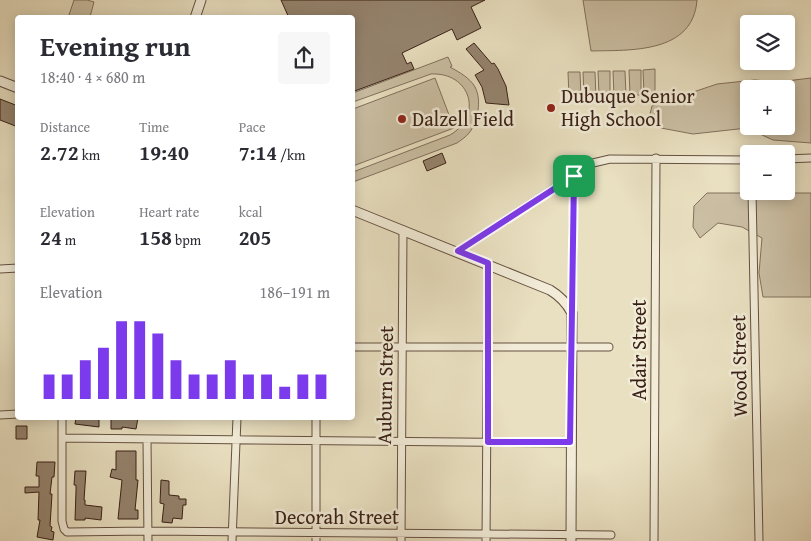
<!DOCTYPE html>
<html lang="en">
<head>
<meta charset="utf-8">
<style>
  body { margin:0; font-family:"Gentium Book Plus",serif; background:#f7f7f7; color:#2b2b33; height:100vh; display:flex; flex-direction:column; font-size:19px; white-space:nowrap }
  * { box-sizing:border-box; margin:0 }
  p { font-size:16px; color:#7c7c81 }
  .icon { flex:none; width:28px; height:28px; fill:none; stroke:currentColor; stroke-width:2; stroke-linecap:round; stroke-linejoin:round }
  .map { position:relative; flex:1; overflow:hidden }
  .drawer { position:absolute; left:15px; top:15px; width:340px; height:405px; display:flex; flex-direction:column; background:#fff; border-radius:5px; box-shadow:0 2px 12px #0003 }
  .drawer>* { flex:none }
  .controls { position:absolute; left:740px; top:15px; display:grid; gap:10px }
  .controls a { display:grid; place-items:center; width:55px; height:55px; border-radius:5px; background:#fff; box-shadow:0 2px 12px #0003; font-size:25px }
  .pin { position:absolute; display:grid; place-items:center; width:42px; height:42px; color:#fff; margin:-21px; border-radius:10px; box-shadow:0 2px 8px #0006 }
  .round { display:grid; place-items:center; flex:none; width:52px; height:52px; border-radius:5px; background:#f7f7f7 }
  .headline { display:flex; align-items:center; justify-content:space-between; height:85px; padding:0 25px }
  h1 { font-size:28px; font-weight:700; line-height:38px }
  .figures { display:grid; grid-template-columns:repeat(3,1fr); gap:8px; height:85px; padding:5px 25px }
  .figures div { display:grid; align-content:center }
  .figures b { font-size:21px; font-weight:700 }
  .figures small { font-size:14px; font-weight:400 }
  .figures p { font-size:14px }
  .chart { height:140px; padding:10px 25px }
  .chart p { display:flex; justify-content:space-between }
  .chart svg { width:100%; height:90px; margin-top:5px; stroke:#7c3aed; stroke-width:6 }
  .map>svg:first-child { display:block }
</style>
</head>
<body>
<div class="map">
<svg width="811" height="541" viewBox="0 0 811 541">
  <rect width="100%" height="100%" fill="#e9e0c1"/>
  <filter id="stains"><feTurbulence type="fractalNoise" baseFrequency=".004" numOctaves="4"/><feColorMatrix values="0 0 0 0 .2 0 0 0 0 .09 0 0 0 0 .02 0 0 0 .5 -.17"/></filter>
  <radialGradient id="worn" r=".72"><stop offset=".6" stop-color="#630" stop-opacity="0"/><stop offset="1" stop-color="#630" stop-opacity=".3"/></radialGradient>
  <path fill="#cbbfa4" stroke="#82705d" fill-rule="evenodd" d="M74 0H87L94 2 90 17H75L69 15Z
    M583 0H697C693 54 630 50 591 51Z
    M448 57 452 66 450 67C459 72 470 78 475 87 482 100 478 122 469 133 466 137 461 140 457 143L353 182V172L450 135C484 115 470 72 431 74L353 102V93Z
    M655 69V94L644 95 643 70Z
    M629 70H641V95H630Z
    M598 71H610V96H599Z
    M613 71H625L626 96H614Z
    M568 72H580L581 97H569Z
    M583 72H595L596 97H584Z
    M435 78 454 128 353 166V109Z
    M811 78V143L773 140 747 128 693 134 661 128 649 118 652 106 717 84 755 80 778 82ZM749 89H786V126H749Z
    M707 193H811V297H763L759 273 762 238 742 227 718 223 700 238 693 227 694 206Z"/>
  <path fill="#95846f" stroke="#392016" d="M281 0H485L471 7 481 28 457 40 452 29 402 53 407 64 411 62 414 69 352 92V18H289Z
    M474 43 492 64 494 63 498 69 506 86 509 105 486 103 482 87 475 75 484 70 466 49Z
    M0 99 18 106V127L0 120Z
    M442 153 446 163 427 171 423 161Z
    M76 418H99V427L75 424Z
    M111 418H138L136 429 122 427V429H111Z
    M16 426H27V439H16Z
    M116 451H136V480H138L135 510H138V519H118L122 480 110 477 112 469 116 470Z
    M37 462H55L54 477H52L50 494H52L50 526 52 527 51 531 54 532 53 540 37 537 40 520H38L39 492 25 493V487H39V476H36Z
    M75 471H86L84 500H85V505L102 507 101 520 85 518V520H75L76 491V485H74Z
    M161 480 169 481V495L179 496V499H186V505H183L182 519 173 518 172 523 162 522 164 504 160 503Z"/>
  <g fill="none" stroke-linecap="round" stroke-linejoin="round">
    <defs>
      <path id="minor" d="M786 159 811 158
        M752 191 759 541
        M458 251 593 163 610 159 749 160
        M0 269 18 268
        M572 313 574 176
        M352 347H609
        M0 415 18 414
        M62 418V521L64 529 67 532 148 531 611 535
        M316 418V541
        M63 438 570 443
        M147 439 148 541
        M232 541 237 418
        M401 541 403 230
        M486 541 488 263
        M654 541 656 158"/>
      <path id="tertiary" d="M195 18 201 0
        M0 81 18 88
        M352 210 550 290C560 296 566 302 572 313L571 541"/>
    </defs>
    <use href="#minor" stroke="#655041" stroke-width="9"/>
    <use href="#tertiary" stroke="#655041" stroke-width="11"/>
    <use href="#minor" stroke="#f1ebd7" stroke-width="7"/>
    <use href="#tertiary" stroke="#f1ebd7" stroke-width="9"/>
  </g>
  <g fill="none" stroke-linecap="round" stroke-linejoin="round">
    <defs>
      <path id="route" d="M574 176 570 442H488V263L458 251Z"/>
    </defs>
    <use href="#route" stroke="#fff" stroke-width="10"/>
    <use href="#route" stroke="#7c3aed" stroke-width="6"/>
  </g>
  <g fill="#8f2418" stroke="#f1ebd7" stroke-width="2">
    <circle cx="551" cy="108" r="5"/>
    <circle cx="402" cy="119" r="5"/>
  </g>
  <g text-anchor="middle" stroke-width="5" stroke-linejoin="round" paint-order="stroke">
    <g font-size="20" fill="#392016" stroke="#f1ebd7" text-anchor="start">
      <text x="561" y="103">Dubuque Senior<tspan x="561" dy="23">High School</tspan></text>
      <text x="412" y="126">Dalzell Field</text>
    </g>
    <g font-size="20" fill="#392016" stroke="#f1ebd7">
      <text transform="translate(639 350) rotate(-90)" y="7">Adair Street</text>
      <text transform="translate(739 366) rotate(-91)" y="7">Wood Street</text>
      <text transform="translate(385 385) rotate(-89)" y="7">Auburn Street</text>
      <text x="337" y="524">Decorah Street</text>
    </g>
  </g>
  <rect width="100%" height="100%" filter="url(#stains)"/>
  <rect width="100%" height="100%" fill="url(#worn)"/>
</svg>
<div class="controls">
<a><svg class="icon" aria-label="layers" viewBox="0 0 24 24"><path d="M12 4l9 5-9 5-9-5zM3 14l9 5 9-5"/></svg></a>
<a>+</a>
<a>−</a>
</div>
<div class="pin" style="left:574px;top:176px;background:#1e9e55"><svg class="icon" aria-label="arrive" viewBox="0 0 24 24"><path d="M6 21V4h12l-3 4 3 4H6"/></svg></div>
<section class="drawer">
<div class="headline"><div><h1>Evening run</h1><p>18:40 · 4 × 680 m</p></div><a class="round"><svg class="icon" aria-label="share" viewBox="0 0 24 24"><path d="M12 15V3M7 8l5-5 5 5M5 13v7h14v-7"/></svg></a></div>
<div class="figures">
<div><p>Distance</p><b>2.72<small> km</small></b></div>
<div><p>Time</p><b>19:40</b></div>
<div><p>Pace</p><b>7:14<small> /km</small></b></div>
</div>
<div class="figures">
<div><p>Elevation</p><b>24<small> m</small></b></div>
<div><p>Heart rate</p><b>158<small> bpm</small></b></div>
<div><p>kcal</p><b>205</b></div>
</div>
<div class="chart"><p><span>Elevation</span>186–191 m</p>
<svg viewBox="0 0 160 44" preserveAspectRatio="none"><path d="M5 44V32M15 44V32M25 44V25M35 44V19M45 44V6M55 44V6M65 44V12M75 44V25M85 44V32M95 44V32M105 44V25M115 44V32M125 44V32M135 44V38M145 44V32M155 44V32"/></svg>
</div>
</section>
</div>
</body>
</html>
